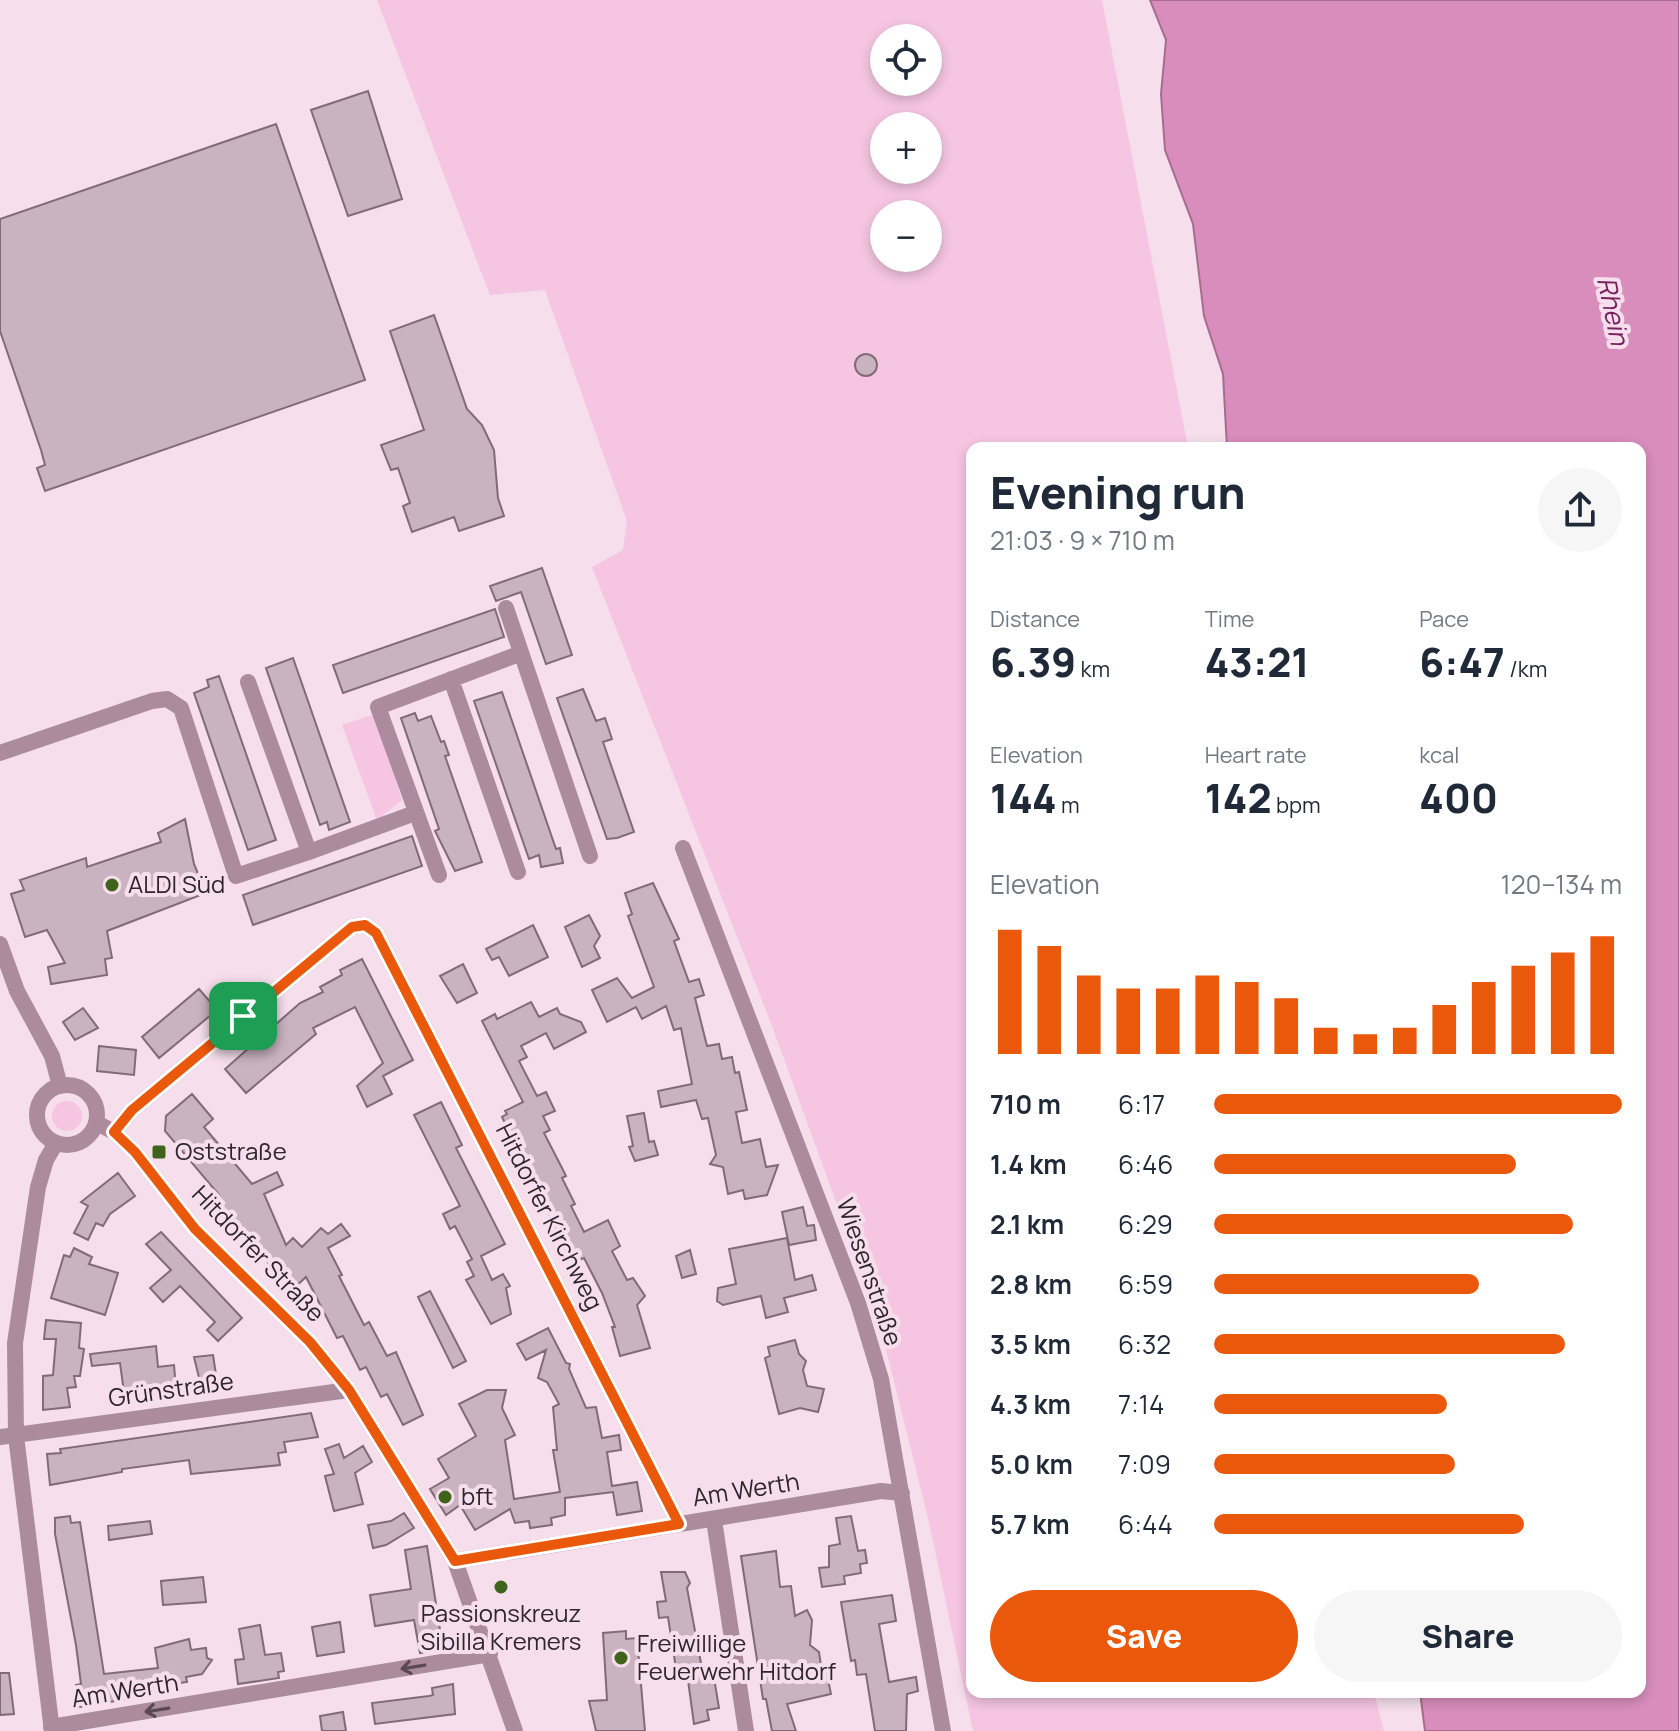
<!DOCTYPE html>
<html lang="en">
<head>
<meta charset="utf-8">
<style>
  body { margin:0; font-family:Manrope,sans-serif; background:#f6f6f7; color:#1f2937; height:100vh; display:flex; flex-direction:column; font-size:30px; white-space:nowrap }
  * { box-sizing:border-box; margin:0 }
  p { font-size:26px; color:#747a83 }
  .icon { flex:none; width:44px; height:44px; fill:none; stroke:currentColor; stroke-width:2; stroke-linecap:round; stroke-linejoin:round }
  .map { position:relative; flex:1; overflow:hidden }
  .details { position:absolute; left:966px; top:442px; width:680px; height:1256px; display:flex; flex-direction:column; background:#fff; border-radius:16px; box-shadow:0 4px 12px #0003 }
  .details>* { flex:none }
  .fabs { position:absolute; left:870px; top:24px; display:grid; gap:16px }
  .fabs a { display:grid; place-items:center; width:72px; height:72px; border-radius:50%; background:#fff; box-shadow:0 4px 12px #0003; font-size:40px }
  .pin { position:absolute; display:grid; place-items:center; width:68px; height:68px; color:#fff; margin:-34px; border-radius:16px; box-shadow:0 4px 12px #0006 }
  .round { display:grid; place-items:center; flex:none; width:84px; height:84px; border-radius:42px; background:#f6f6f7 }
  .overview { display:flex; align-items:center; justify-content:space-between; height:136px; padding:0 24px }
  h1 { font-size:44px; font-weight:800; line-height:60px }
  .stats { display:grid; grid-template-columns:repeat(3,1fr); gap:12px; height:136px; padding:8px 24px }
  .stats div { display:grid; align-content:center }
  .stats b { font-size:40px; font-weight:800 }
  .stats small { font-size:22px; font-weight:400 }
  .stats p { font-size:22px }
  .chart { height:224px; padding:16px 24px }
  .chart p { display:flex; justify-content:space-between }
  .chart svg { width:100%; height:144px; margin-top:8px; stroke:#ea580c; stroke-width:6 }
  .button { display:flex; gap:16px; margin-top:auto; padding:16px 24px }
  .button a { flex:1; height:92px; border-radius:48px; background:#ea580c; color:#fff; font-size:32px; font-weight:800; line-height:92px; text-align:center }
  .button a+a { background:#f6f6f7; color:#1f2937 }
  ul { padding:0 24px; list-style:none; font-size:26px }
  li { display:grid; grid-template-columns:128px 96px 1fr; align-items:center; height:60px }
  li i { height:20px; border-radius:10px; background:#ea580c }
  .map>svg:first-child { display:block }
</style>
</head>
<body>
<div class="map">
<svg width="1679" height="1731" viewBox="0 0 1679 1731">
  <rect width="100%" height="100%" fill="#f6deec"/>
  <path fill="#f5c5e2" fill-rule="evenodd" d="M377 0H1102L1188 448H972V1692H1374L1384 1731H973L929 1522 878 1317 772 1026 592 567 623 550 627 521 545 290 490 295ZM884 38H928V82H884ZM884 126H928V170H884ZM928 214V258H884V214Z
    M375 714 402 800 377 820 342 725Z
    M52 1116a15 15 0 1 1 30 0a15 15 0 1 1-30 0Z"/>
  <path fill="#d88dbc" stroke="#a56e90" stroke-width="2" d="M1150 0H1679V1731H1425L1420 1692H1640V448H1227L1223 374 1204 316 1193 224 1165 150 1161 94 1166 40Z"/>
  <path fill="#cab3c0" stroke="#806b77" stroke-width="2" d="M368 91 402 199 348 216 311 110Z
    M276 124 365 380 45 491 37 468 45 465 41 450 0 331V219Z
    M434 315 467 409 482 425 494 450 498 498 504 516 459 531 454 517 412 532 403 506 410 503 398 468 391 470 381 445 424 430 390 331Z
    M855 365a11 11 0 1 1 22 0a11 11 0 1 1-22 0Z
    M542 568 572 655 546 664 521 592 496 601 490 586Z
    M495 609 504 637 343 693 333 665Z
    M293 658 350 822 329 830 327 822 320 825 266 668Z
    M219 676 276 840 248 850 194 693 209 687 207 680Z
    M583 689 596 721 605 718 612 739 603 742 634 832 617 838 607 839 557 698Z
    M502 692 556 849 560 848 563 863 541 867 539 855 529 859 474 701Z
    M415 713 418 721 431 716 441 742 444 741 449 755 445 756 482 862 455 871 435 831 439 829 401 718Z
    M185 819 194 864 206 893 107 931 112 958 105 959 107 975 51 984 48 967 65 963 47 930 25 937 11 894 24 890 20 880 86 858 87 867 161 842 158 833Z
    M412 836 422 866 253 925 243 895Z
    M653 883 679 939 674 941 689 982 699 979 704 995 695 998 707 1046 719 1044 722 1059 732 1057 735 1073 739 1072 747 1110 736 1112 742 1143 760 1139 766 1167 778 1165 767 1195 745 1199 743 1190 728 1194 723 1167 710 1164 716 1155 708 1118 702 1119 696 1100 661 1107 658 1091 692 1084 681 1028 674 1030 666 1006 642 1019 636 1007 607 1022 592 990 617 978 632 998 654 987 628 916 632 914 625 893Z
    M589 915 600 936 594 946 600 958 582 967 565 927Z
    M533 925 548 957 509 976 499 957 492 960 486 949Z
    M362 959 413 1060 383 1076 392 1094 367 1107 357 1086 383 1063 355 1007 313 1028 316 1034 246 1093 225 1069 300 1003 323 992 320 987 342 975 340 970Z
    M463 964 477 993 457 1003 440 976Z
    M199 989 217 1010 159 1058 142 1037Z
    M531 1002 539 1017 557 1008 560 1014 581 1022 586 1032 554 1049 546 1033 521 1046 527 1057 519 1061 537 1096 546 1092 555 1111 543 1116 550 1130 544 1133 562 1168 566 1176 562 1178 575 1204 571 1206 584 1232 608 1220 620 1246 612 1251 627 1280 633 1278 645 1296 637 1305 650 1348 620 1356 612 1327H615L602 1293 584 1258 572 1263 502 1117 507 1114 505 1111 523 1102 482 1021 495 1014 497 1019Z
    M83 1008 98 1028 75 1040 63 1022Z
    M99 1046 136 1050 134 1075 97 1071Z
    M192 1094 213 1119 204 1127 252 1184 277 1172 283 1185 264 1194 286 1245 293 1238 302 1247 321 1228 328 1234 341 1224 350 1236 328 1248 342 1275 339 1276 364 1325 369 1322 387 1356 396 1352 423 1415 403 1425 387 1394 381 1397 366 1367 360 1370 343 1336 337 1338 306 1277 293 1289 218 1211 220 1196 165 1131 166 1116Z
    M441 1102 462 1145 456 1148 505 1244 481 1256 492 1280 503 1274 510 1286 506 1288 511 1314 491 1324 466 1280 474 1276 467 1262 472 1259 455 1226 450 1229 443 1214 460 1206 414 1115Z
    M644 1113 649 1142 654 1141 658 1155 635 1161 629 1147 633 1146 627 1116Z
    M118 1173 135 1196 110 1214 103 1226 96 1223 88 1240 74 1233 88 1206 81 1202Z
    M803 1207 807 1226 814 1225 816 1240 789 1245 782 1212Z
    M161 1232 242 1318 218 1341 207 1330 215 1322 180 1286 163 1302 150 1288 171 1270 146 1244Z
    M787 1238 795 1280 812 1275 816 1290 784 1298 788 1312 766 1318 761 1296 723 1305 717 1301 718 1288 736 1284 729 1249Z
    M74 1248 92 1257 89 1264 118 1273 105 1315 51 1298 64 1255 70 1257Z
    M690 1250 696 1274 682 1278 676 1256Z
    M430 1291 466 1361 453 1368 418 1297Z
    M46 1320 81 1323 79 1348 84 1349 80 1376H74L76 1387 67 1388 70 1407 43 1410V1376L53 1375 56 1339H44Z
    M548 1328 566 1363 570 1364 569 1369 586 1408 596 1407 602 1438 619 1435 621 1450 607 1452 612 1486 637 1482 642 1511 617 1515 613 1492 565 1498V1515L551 1518 552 1525 530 1528 529 1521 515 1523 510 1509 475 1530 460 1505 446 1515 430 1489 449 1478 438 1459 476 1436 459 1404 487 1390H506L502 1408 515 1435 505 1440 514 1499 560 1492 553 1450H557L553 1407 559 1404 547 1382 538 1378 546 1350 526 1360 517 1344Z
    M795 1340 799 1354 806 1361 803 1370 807 1386 824 1389 820 1405 818 1412 800 1408 779 1414 765 1358 770 1356 768 1347Z
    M156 1346 158 1367 174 1365 176 1388 151 1391 152 1397 125 1400 120 1363 92 1366 90 1354Z
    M213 1355 218 1388 202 1390 194 1357Z
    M311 1413 318 1437 284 1442 286 1452 278 1453 280 1465 191 1474 189 1460 122 1469V1472L50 1485 47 1454 61 1453 60 1449Z
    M339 1444 344 1458 363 1446 372 1462 355 1473 363 1504 334 1511 325 1476 334 1474 325 1449Z
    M404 1513 414 1528 386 1545 373 1548 368 1525 391 1521Z
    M70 1516 71 1523 80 1522 104 1674 158 1668 155 1648 189 1639 191 1650 206 1648 207 1658 212 1660 202 1674 186 1677 187 1682 133 1690 134 1698 79 1707 76 1685 81 1684 76 1645 55 1534V1518Z
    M851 1516 858 1551 865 1550 867 1563 860 1564 861 1573 844 1576 845 1584 822 1587 819 1568 829 1567V1546L840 1544 836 1518Z
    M150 1521 152 1534 109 1540 108 1526Z
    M427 1546 443 1649 420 1653 414 1620 375 1626 370 1595 411 1589 405 1550Z
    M776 1551 780 1587 791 1586 795 1616 807 1610 812 1620 810 1645 819 1652 821 1666 825 1665 831 1694 787 1704 796 1731H772L766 1699H763L741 1556Z
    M661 1572H685L690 1583 687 1588 703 1674 713 1672 719 1708 707 1710 709 1720 694 1724 687 1673 677 1675 668 1617 659 1618 657 1602 666 1601Z
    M203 1577 206 1602 163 1605 161 1581Z
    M892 1595 896 1621 879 1624 889 1682 916 1677 918 1691 907 1694 906 1731H875L866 1674 857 1675 855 1660 851 1661 841 1602Z
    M340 1622 344 1652 317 1656 312 1627Z
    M260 1625 265 1655 281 1653 284 1671 278 1672 279 1678 238 1684 235 1660 244 1659 239 1629Z
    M626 1631V1639L637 1638 645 1731H596L589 1701 607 1700 603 1633Z
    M0 1673H9L14 1714 0 1715Z
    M453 1684 455 1714 375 1724 372 1703 429 1696 433 1695 432 1688Z
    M343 1712 346 1731H322L320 1716Z"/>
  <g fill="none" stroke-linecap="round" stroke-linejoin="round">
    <path stroke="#ac8b9f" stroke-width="16" d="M506 608 590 856
      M451 679 518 872
      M0 753 152 701 167 699 181 708 236 876 309 852 248 682
      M683 848 858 1303 881 1379 943 1731
      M309 852 415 813
      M439 875 378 707 519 654
      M0 944 17 991 52 1056 60 1086
      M37 1115a30 30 0 1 1 60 0a30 30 0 1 1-60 0Z
      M97 1123 114 1132 135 1152 195 1229 310 1342 349 1390 455 1561 515 1731
      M114 1132 132 1110 352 927 365 925 376 933 679 1524
      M0 1437 349 1390
      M714 1520 746 1731
      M455 1561 881 1491 902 1493
      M51 1727 490 1654
      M52 1731 16 1436 15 1343 38 1187 46 1160 56 1143"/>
  </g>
  <defs><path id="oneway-shaft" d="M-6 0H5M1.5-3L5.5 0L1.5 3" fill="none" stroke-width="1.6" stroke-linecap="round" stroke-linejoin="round" transform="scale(2)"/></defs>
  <g stroke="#5a4954">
    <use href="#oneway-shaft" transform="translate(413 1667) rotate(171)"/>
    <use href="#oneway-shaft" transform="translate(157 1710) rotate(171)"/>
  </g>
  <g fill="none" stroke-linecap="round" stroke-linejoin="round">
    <defs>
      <path id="route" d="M365 925 376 933 679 1524 455 1561 349 1390 310 1342 195 1229 135 1152 114 1132 132 1110 352 927Z"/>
    </defs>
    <use href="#route" stroke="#fff" stroke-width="16"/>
    <use href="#route" stroke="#ea580c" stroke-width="10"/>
  </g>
  <g fill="#3f631a" stroke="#f6deec" stroke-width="3">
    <circle cx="112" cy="885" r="8"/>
    <rect x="151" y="1144" width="16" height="16" rx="4"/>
    <circle cx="445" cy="1497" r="8"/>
    <circle cx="501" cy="1587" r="8"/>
    <circle cx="621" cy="1658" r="8"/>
  </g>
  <g text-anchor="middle" stroke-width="8" stroke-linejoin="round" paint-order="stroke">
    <g font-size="24" fill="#2e262b" stroke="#f6deec" text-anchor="start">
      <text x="128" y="893">ALDI Süd</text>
      <text x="175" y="1160">Oststraße</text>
      <text x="461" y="1505">bft</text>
      <text x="501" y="1622" text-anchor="middle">Passionskreuz<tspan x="501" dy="28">Sibilla Kremers</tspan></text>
      <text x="637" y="1652">Freiwillige<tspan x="637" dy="28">Feuerwehr Hitdorf</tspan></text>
    </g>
    <g font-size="24" fill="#2e262b" stroke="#f6deec">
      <text transform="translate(549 1217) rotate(63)" y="8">Hitdorfer Kirchweg</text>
      <text transform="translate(258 1254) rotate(46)" y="8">Hitdorfer Straße</text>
      <text transform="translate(869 1272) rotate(71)" y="8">Wiesenstraße</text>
      <text transform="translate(171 1390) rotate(-8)" y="8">Grünstraße</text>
      <text transform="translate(746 1490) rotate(-9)" y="8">Am Werth</text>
      <text transform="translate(125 1691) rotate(-9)" y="8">Am Werth</text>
    </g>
    <g font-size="26" font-style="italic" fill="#77205d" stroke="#f6deec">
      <text transform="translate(1613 311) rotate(78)" y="9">Rhein</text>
    </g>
  </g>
</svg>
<div class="fabs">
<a><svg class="icon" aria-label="locate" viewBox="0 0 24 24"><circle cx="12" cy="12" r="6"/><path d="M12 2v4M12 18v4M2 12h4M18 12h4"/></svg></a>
<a>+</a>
<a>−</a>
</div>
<div class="pin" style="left:243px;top:1016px;background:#1e9e55"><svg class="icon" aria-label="arrive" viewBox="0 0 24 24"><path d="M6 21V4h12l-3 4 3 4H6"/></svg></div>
<section class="details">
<div class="overview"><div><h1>Evening run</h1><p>21:03 · 9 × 710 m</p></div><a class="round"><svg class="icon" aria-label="share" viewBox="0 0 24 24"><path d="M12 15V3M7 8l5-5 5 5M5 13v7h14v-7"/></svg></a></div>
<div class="stats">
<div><p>Distance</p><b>6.39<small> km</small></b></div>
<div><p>Time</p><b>43:21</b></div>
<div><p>Pace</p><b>6:47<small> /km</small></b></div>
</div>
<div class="stats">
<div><p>Elevation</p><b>144<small> m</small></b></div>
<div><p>Heart rate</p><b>142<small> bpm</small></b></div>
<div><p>kcal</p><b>400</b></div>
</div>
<div class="chart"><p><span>Elevation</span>120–134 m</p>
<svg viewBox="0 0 160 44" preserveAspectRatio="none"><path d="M5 44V6M15 44V11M25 44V20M35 44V24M45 44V24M55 44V20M65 44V22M75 44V27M85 44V36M95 44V38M105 44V36M115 44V29M125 44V22M135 44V17M145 44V13M155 44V8"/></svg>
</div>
<ul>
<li><b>710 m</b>6:17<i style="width:100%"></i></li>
<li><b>1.4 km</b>6:46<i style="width:74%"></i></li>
<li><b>2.1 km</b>6:29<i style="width:88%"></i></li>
<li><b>2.8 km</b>6:59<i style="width:65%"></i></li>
<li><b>3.5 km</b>6:32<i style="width:86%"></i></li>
<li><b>4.3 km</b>7:14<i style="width:57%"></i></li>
<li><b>5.0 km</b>7:09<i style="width:59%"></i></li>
<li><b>5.7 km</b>6:44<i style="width:76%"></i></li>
</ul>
<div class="button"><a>Save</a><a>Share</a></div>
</section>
</div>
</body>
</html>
